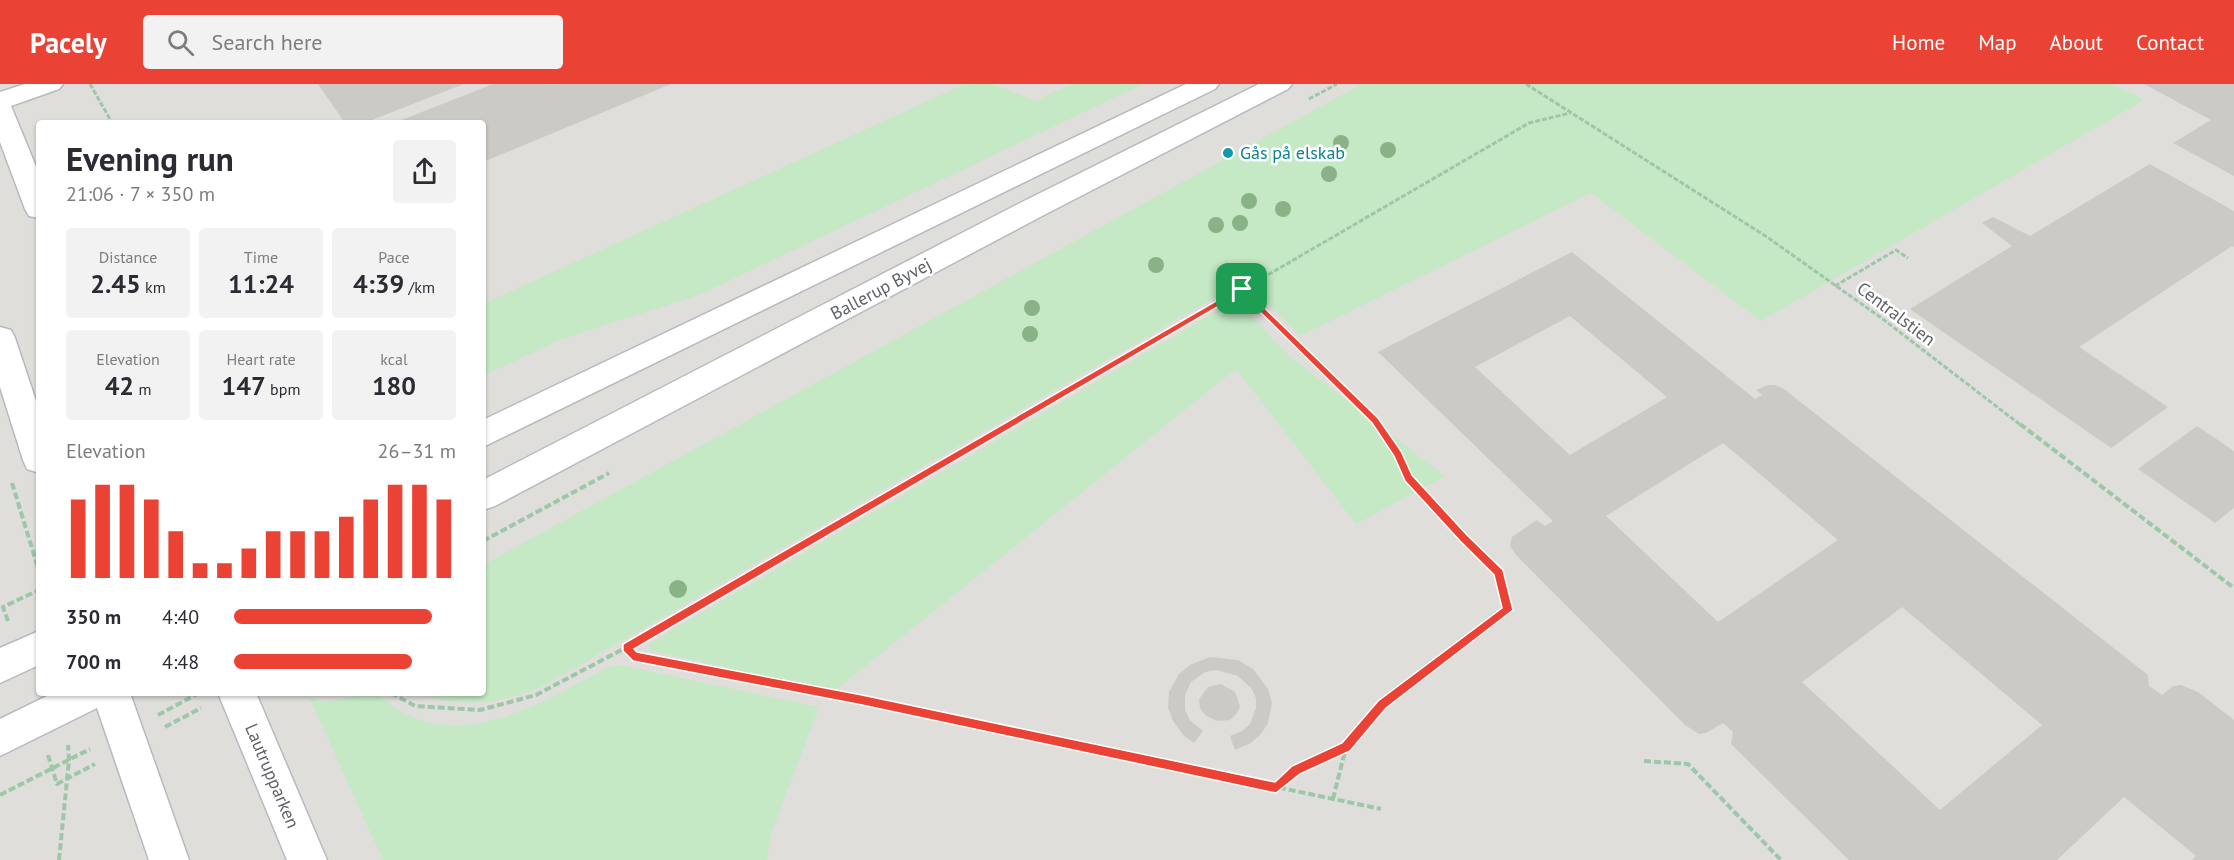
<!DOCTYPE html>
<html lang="en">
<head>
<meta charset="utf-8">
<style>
  body { margin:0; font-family:"PT Sans",sans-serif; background:#f2f2f3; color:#2b2b33; height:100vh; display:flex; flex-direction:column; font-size:22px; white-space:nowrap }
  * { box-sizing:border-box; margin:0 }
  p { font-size:20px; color:#7c7c81 }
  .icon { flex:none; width:33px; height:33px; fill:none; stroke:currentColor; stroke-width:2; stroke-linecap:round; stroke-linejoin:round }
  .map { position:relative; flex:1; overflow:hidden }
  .side { position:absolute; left:36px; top:36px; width:450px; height:576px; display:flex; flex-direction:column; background:#fff; border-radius:6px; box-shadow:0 2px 4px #0004 }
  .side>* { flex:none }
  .pin { position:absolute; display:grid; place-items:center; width:51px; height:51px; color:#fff; margin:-26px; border-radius:12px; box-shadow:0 3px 9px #0006 }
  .round { display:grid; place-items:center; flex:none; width:63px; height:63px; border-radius:6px; background:#f2f2f3 }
  .overview { display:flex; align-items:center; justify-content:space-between; height:102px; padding:0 30px }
  h1 { font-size:33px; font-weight:700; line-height:45px }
  .figures { display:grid; grid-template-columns:repeat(3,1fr); gap:9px; height:102px; padding:6px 30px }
  .figures div { display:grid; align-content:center; border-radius:6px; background:#f2f2f3; text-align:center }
  .figures b { font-size:26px; font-weight:700 }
  .figures small { font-size:16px; font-weight:400 }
  .figures p { font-size:16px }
  .chart { height:168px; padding:12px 30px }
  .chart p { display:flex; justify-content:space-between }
  .chart svg { width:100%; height:108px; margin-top:6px; stroke:#ea4335; stroke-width:6 }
  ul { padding:0 30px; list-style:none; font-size:20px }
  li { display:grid; grid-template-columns:96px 72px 1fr; align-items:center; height:45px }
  li i { height:15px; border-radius:8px; background:#ea4335 }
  header { display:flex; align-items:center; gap:36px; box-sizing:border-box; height:84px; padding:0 30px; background:#ea4335; color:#fff }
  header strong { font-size:28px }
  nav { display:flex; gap:33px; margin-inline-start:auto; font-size:21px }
  .search { width:420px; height:54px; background:#f2f2f3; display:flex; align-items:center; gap:15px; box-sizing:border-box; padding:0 21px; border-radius:6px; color:#7c7c81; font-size:22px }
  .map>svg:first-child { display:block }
</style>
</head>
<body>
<header>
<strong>Pacely</strong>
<div class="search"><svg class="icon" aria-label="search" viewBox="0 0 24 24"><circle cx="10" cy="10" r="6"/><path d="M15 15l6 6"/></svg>Search here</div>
<nav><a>Home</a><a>Map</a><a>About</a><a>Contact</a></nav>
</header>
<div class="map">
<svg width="2234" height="776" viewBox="0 0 2234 776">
  <rect width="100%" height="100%" fill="#f1efe8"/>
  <path fill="#e0deda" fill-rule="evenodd" d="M0 0H2234V776H0ZM39 39H483V609H39Z"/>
  <path fill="#c5e8c5" d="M965 0H993L1035 17 1071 0H1143L699 211 559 256 483 292V220Z
    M1362 0H2114L2144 16 1761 237 1591 109 1300 252 1245 196 547 600C504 619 463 626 418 609H483V481Z
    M1236 216 1288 271 1445 392 1356 440 1236 285 833 608 649 566 650 559Z
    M620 581 819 623 771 750 767 776H383L309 613 324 618 376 609C385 616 393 623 402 628 470 665 550 615 608 583Z"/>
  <path fill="#cccac5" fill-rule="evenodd" d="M318 0H464L364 39H345Z
    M493 0H671L483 78V39H394Z
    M2144 0H2234V92L2173 59 2211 36Z
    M2150 80 2234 127V163L2232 162 2079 263 2168 323 2111 364 1910 225 2012 162 1982 139 1993 133 2030 152Z
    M1572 168 1755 315 1762 311 1756 306 1768 301H1775L1784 305 2148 591 2149 602 2162 611 2173 602 2181 601 2198 608 2234 636V776H2192L2196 772 2124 713 2057 776H1849L1731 660 1733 648 1723 639 1706 649 1699 650 1685 641 1516 471 1510 462 1512 453 1537 436 1545 442 1553 437 1378 268ZM1570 232 1667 313 1570 371 1475 283ZM1723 359 1838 456 1718 538 1606 432ZM1902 523 2042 641 1940 726 1802 598Z
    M2197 342 2234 367V424L2215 439 2138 385Z
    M1210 573 1238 576 1253 585 1268 605 1272 619 1268 639 1261 650 1251 659 1235 666 1230 652 1242 647 1250 640 1256 624V614L1251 604 1238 592 1216 586 1205 588 1191 598 1185 611V626L1190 636 1203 647 1194 659 1184 652 1173 637 1168 624 1169 608 1179 590 1190 581Z
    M1221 600 1235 608 1240 622 1237 629 1230 636 1217 637 1205 631 1200 624 1199 615 1208 603Z"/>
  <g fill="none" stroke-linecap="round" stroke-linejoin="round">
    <defs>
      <path id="secondary" d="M25 0H63L59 5 11 22 39 90V134L29 132 25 125 0 58V8Z
        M1186 0H1219L1215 5 483 363V336Z
        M1259 0H1292L1288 5 1042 132 495 422 483 426V396L1022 118Z
        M0 243 11 246 15 254 39 326V389L27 385 23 376 0 303Z
        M39 547V581L0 599V564Z
        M53 609H130L189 776H149L97 624 0 672V635Z
        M218 609H256L327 776H287Z"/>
    </defs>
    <use href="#secondary" stroke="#b6babf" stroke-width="3"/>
    <path stroke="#9cc7a9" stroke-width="3" stroke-dasharray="5 2" stroke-linecap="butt" d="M90 0 111 37
      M1526 0 1767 153 1880 233 2022 342
      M1309 15 1337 0
      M1835 202 1896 166 1908 174
      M1242 205 1378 342
      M1008 342 1529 39 1570 29"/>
    <path stroke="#9cc7a9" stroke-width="4" stroke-dasharray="7 3" stroke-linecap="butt" d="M2020 340 2234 504
      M12 399 39 487
      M483 457 609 389
      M8 537 3 523 39 506
      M627 563 633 572 862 616 1381 725
      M391 609 415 622 480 626 536 611 627 563 1010 340
      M158 631 199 609
      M165 643 201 624
      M48 671 57 700 95 680
      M1644 677 1688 680 1781 776
      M1276 704 1296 686 1346 663
      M0 711 90 665
      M1333 715 1346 663 1382 620 1508 526 1499 489 1408 394 1398 370 1377 340
      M59 776 69 676 68 661"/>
    <use href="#secondary" fill="#fff" fill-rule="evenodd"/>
  </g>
  <g fill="#89b387">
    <circle cx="1341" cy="59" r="8"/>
    <circle cx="1388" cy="66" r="8"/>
    <circle cx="1329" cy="90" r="8"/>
    <circle cx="1249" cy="117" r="8"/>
    <circle cx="1283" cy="125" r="8"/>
    <circle cx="1240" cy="139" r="8"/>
    <circle cx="1216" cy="141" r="8"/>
    <circle cx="1156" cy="181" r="8"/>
    <circle cx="1032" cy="224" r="8"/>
    <circle cx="1030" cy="250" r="8"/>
    <circle cx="678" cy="505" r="9"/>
  </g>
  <path fill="#ea4335" stroke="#fff" stroke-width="1.5" fill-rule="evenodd" d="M1242 202 1378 334 1401 367 1412 391 1467 451 1503 486 1513 526 1386 624 1350 667 1300 690 1276 709 862 621 633 577 623 567V560ZM1241 209 1372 339 1394 372 1405 397 1460 457 1494 491 1502 524 1378 617 1342 659 1292 682 1275 698 862 611 637 568 634 565Z"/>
  <circle fill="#0f9aa8" stroke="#fff" stroke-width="2" cx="1228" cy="69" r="6"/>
  <g text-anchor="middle" stroke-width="5" stroke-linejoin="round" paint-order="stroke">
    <g font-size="18" fill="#0d838f" stroke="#fff" text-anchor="start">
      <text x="1240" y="75">Gås på elskab</text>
    </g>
    <g font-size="18" fill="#5f6368" stroke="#fff">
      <text transform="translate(881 205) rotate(-28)" y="6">Ballerup Byvej</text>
      <text transform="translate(1896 230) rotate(37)" y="6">Centralstien</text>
      <text transform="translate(272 692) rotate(67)" y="6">Lautrupparken</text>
    </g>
  </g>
</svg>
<div class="pin" style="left:1242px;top:205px;background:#1e9e55"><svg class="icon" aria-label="arrive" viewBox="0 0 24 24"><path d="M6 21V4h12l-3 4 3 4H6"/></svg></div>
<section class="side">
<div class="overview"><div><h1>Evening run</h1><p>21:06 · 7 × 350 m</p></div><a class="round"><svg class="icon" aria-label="share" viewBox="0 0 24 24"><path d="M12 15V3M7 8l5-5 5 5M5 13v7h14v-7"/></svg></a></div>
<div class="figures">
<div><p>Distance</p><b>2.45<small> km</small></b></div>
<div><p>Time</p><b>11:24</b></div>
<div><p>Pace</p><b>4:39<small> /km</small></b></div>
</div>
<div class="figures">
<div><p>Elevation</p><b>42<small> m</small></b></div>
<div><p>Heart rate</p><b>147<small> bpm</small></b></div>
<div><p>kcal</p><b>180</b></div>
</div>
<div class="chart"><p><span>Elevation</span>26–31 m</p>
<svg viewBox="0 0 160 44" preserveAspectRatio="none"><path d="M5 44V12M15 44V6M25 44V6M35 44V12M45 44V25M55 44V38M65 44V38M75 44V32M85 44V25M95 44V25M105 44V25M115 44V19M125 44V12M135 44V6M145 44V6M155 44V12"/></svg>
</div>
<ul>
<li><b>350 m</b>4:40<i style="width:89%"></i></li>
<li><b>700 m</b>4:48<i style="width:80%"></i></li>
</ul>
</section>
</div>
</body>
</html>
